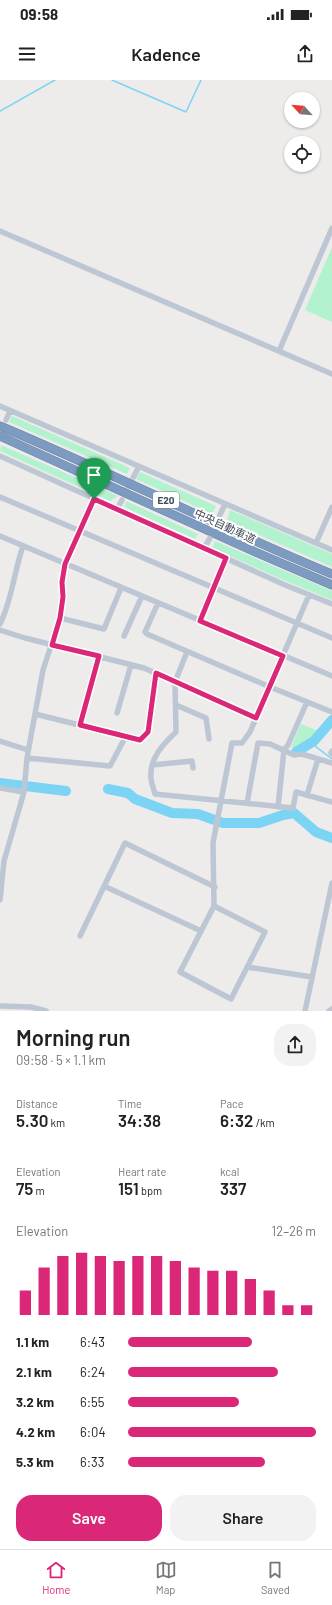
<!DOCTYPE html>
<html lang="en">
<head>
<meta charset="utf-8">
<style>
  body { margin:0; font-family:Barlow,"Noto Sans JP",sans-serif; background:#f2f2f2; color:#222; height:100vh; display:flex; flex-direction:column; font-size:15px; white-space:nowrap }
  * { box-sizing:border-box; margin:0 }
  p { font-size:13px; color:#767676 }
  .icon { flex:none; width:22px; height:22px; fill:none; stroke:currentColor; stroke-width:2; stroke-linecap:round; stroke-linejoin:round }
  .map { position:relative; height:931px; overflow:hidden }
  .sheet { display:flex; flex-direction:column; background:#fff; flex:1 }
  .sheet>* { flex:none }
  .needle { width:26px; rotate:296deg }
  .fabs { position:absolute; left:284px; top:12px; display:grid; gap:8px }
  .fabs a { display:grid; place-items:center; width:36px; height:36px; border-radius:50%; background:#fff; box-shadow:0 1px 3px #0004; font-size:20px }
  .pin { position:absolute; display:grid; place-items:center; width:34px; height:34px; color:#fff; margin:-41px -17px; border-radius:50% 50% 50% 0; rotate:-45deg; box-shadow:0 0 4px #0007 }
  .pin .icon { rotate:45deg }
  .round { display:grid; place-items:center; flex:none; width:42px; height:42px; border-radius:16px; background:#f2f2f2 }
  .headline { display:flex; align-items:center; justify-content:space-between; height:68px; padding:0 16px }
  h1 { font-size:22px; font-weight:600; line-height:30px }
  .figures { display:grid; grid-template-columns:repeat(3,1fr); gap:6px; height:68px; padding:4px 16px }
  .figures div { display:grid; align-content:center }
  .figures b { font-size:17px; font-weight:600 }
  .figures small { font-size:11px; font-weight:400 }
  .figures p { font-size:11px }
  .chart { height:112px; padding:8px 16px }
  .chart p { display:flex; justify-content:space-between }
  .chart svg { width:100%; height:72px; margin-top:4px; stroke:#db2777; stroke-width:6 }
  .button { display:flex; gap:8px; margin-top:auto; padding:8px 16px }
  .button a { flex:1; height:46px; border-radius:16px; background:#db2777; color:#fff; font-size:16px; font-weight:600; line-height:46px; text-align:center }
  .button a+a { background:#f2f2f2; color:#222 }
  ul { padding:0 16px; list-style:none; font-size:13px }
  li { display:grid; grid-template-columns:64px 48px 1fr; align-items:center; height:30px }
  li i { height:10px; border-radius:5px; background:#db2777 }
  .status { display:flex; justify-content:space-between; align-items:center; height:28px; padding:0 20px; background:#fff; direction:ltr }
  .status svg { height:11px; fill:currentColor }
  header { display:flex; justify-content:space-between; align-items:center; height:52px; padding:0 16px; background:#fff; font-size:18px; font-weight:600 }
  .tabs { display:flex; justify-content:space-around; align-items:center; height:56px; border-top:1px solid #e0e0e0; background:#fff; font-size:11px; color:#767676 }
  .tabs a { display:grid; justify-items:center; gap:2px }
  .tabs .on { color:#db2777 }
  .map>svg:first-child { display:block }
</style>
</head>
<body>
<div class="status"><b>09:58</b><svg viewBox="0 0 49 12"><path d="M0 12V9h3v3zM5 12V6h3v6zM10 12V3h3v9zM15 12V0h3v12zM26 1h20v11H26zM47 4h2v5h-2z"/></svg></div>
<header><svg class="icon" aria-label="menu" viewBox="0 0 24 24"><path d="M4 6h16M4 12h16M4 18h16"/></svg>Kadence<svg class="icon" aria-label="share" viewBox="0 0 24 24"><path d="M12 15V3M7 8l5-5 5 5M5 13v7h14v-7"/></svg></header>
<div class="map">
<svg width="332" height="931" viewBox="0 0 332 931">
  <rect width="100%" height="100%" fill="#eeebeb"/>
  <path fill="#b3f2ce" d="M332 167V242L305 230Z
    M12 336 130 388 127 394 9 342Z
    M1 365 118 416 110 421 0 371Z
    M140 392 216 426 212 434 136 399Z
    M126 421 198 454 195 459 124 427Z
    M230 430 332 474V487L227 441Z
    M215 461 332 511V520L281 499 212 468Z
    M301 644 321 652 313 660 297 670 291 667Z"/>
  <g fill="none" stroke-linecap="round" stroke-linejoin="round">
    <path stroke="#7bd4f4" stroke-width="1.5" d="M112 0 186 32 201 0
      M0 31 55 0
      M311 663 332 679"/>
    <path stroke="#7bd4f4" stroke-width="10" d="M296 672 314 661 332 640
      M0 703 66 711
      M108 709 128 713 135 719 172 733 198 734 223 743H259L283 735 294 733 316 752 332 758"/>
    <path stroke="#cccbce" stroke-width="5.5" stroke-dasharray="5.5 3" stroke-linecap="butt" d="M123 416 134 396"/>
    <defs>
      <path id="highway" d="M0 346C112 393 220 448 332 494
        M0 356 253 471 332 505"/>
    </defs>
    <use href="#highway" stroke="#6885ac" stroke-width="9"/>
    <path stroke="#bcc7d3" stroke-width="5.5" d="M0 151 332 294
      M279 271 332 148
      M0 326 332 470
      M6 340 10 331
      M0 376 285 505 332 524
      M134 396 139 386
      M0 417 332 558
      M117 429 122 420
      M219 437 225 424
      M0 456 332 596
      M316 463 332 427
      M204 468 210 458
      M158 523 145 552 147 554 270 607 332 632
      M60 538 104 549 121 508
      M200 541 226 478
      M0 544C12 520 14 492 23 466
      M0 550 25 558 144 588 256 638
      M124 556 142 516
      M187 572 175 602 176 652C163 664 149 679 151 698 151 703 154 709 155 714L293 728 296 712 332 722
      M176 625 206 638 209 659
      M117 633 131 585
      M35 634 140 660 148 652 156 593
      M80 645 99 576
      M0 661 28 670
      M332 671 331 673 332 674
      M27 678 110 686 126 656
      M152 685 192 681 193 688
      M0 708 24 712
      M307 715 318 679
      M247 723 258 663 270 664 294 675 302 674 332 683
      M278 727 284 670 288 665 307 622
      M104 806 201 851
      M0 820 4 781 24 712 27 678 43 590 60 538 63 517 62 502 65 484 94 419
      M214 826 265 852 231 919 180 892 214 826 213 763 232 663H242L250 652 309 515
      M80 856 125 763 215 807
      M247 887 312 897
      M0 926 31 927 46 931
      M305 931 332 803
      M329 931 332 929"/>
    <use href="#highway" stroke="#7d9ac0" stroke-width="8"/>
  </g>
  <g fill="none" stroke-linecap="round" stroke-linejoin="round">
    <defs>
      <path id="route" d="M94 419 226 478 200 541 283 576 256 638 156 593 148 652 140 660 80 645 99 576 52 565 60 538 63 517 62 502 65 484Z"/>
    </defs>
    <use href="#route" stroke="#fff" stroke-width="8"/>
    <use href="#route" stroke="#db2777" stroke-width="5"/>
  </g>
  <g text-anchor="middle" stroke-width="4" stroke-linejoin="round" paint-order="stroke">
    <rect fill="#fff" stroke="#7b828c" stroke-width="1" x="153" y="412" width="26" height="16" rx="3"/>
    <g font-size="10" font-weight="bold" fill="#424d5a">
      <text x="166" y="424">E20</text>
    </g>
    <g font-size="11" fill="#424d5a" stroke="#fff">
      <text transform="translate(225 446) rotate(25)" y="4">中央自動車道</text>
    </g>
  </g>
</svg>
<div class="fabs">
<a><svg class="needle" viewBox="-14 -14 28 28"><path d="M0-13l5 13h-10z" fill="#e53935"/><path d="M0 13l5-13h-10z" fill="#767676"/></svg></a>
<a><svg class="icon" aria-label="locate" viewBox="0 0 24 24"><circle cx="12" cy="12" r="6"/><path d="M12 2v4M12 18v4M2 12h4M18 12h4"/></svg></a>
</div>
<div class="pin" style="left:94px;top:419px;background:#1e9e55"><svg class="icon" aria-label="arrive" viewBox="0 0 24 24"><path d="M6 21V4h12l-3 4 3 4H6"/></svg></div>
</div>
<section class="sheet">
<div class="headline"><div><h1>Morning run</h1><p>09:58 · 5 × 1.1 km</p></div><a class="round"><svg class="icon" aria-label="share" viewBox="0 0 24 24"><path d="M12 15V3M7 8l5-5 5 5M5 13v7h14v-7"/></svg></a></div>
<div class="figures">
<div><p>Distance</p><b>5.30<small> km</small></b></div>
<div><p>Time</p><b>34:38</b></div>
<div><p>Pace</p><b>6:32<small> /km</small></b></div>
</div>
<div class="figures">
<div><p>Elevation</p><b>75<small> m</small></b></div>
<div><p>Heart rate</p><b>151<small> bpm</small></b></div>
<div><p>kcal</p><b>337</b></div>
</div>
<div class="chart"><p><span>Elevation</span>12–26 m</p>
<svg viewBox="0 0 160 44" preserveAspectRatio="none"><path d="M5 44V29M15 44V15M25 44V8M35 44V6M45 44V8M55 44V11M65 44V8M75 44V8M85 44V11M95 44V15M105 44V17M115 44V17M125 44V22M135 44V29M145 44V38M155 44V38"/></svg>
</div>
<ul>
<li><b>1.1 km</b>6:43<i style="width:66%"></i></li>
<li><b>2.1 km</b>6:24<i style="width:80%"></i></li>
<li><b>3.2 km</b>6:55<i style="width:59%"></i></li>
<li><b>4.2 km</b>6:04<i style="width:100%"></i></li>
<li><b>5.3 km</b>6:33<i style="width:73%"></i></li>
</ul>
<div class="button"><a>Save</a><a>Share</a></div>
</section>
<nav class="tabs">
<a class="on"><svg class="icon" aria-label="home" viewBox="0 0 24 24"><path d="M3 11l9-7 9 7M6 9v11h12V9"/></svg>Home</a>
<a><svg class="icon" aria-label="map" viewBox="0 0 24 24"><path d="M3 6l6-2 6 2 6-2v14l-6 2-6-2-6 2zM9 4v14M15 6v14"/></svg>Map</a>
<a><svg class="icon" aria-label="saved" viewBox="0 0 24 24"><path d="M7 4h10v16l-5-4-5 4z"/></svg>Saved</a>
</nav>
</body>
</html>
